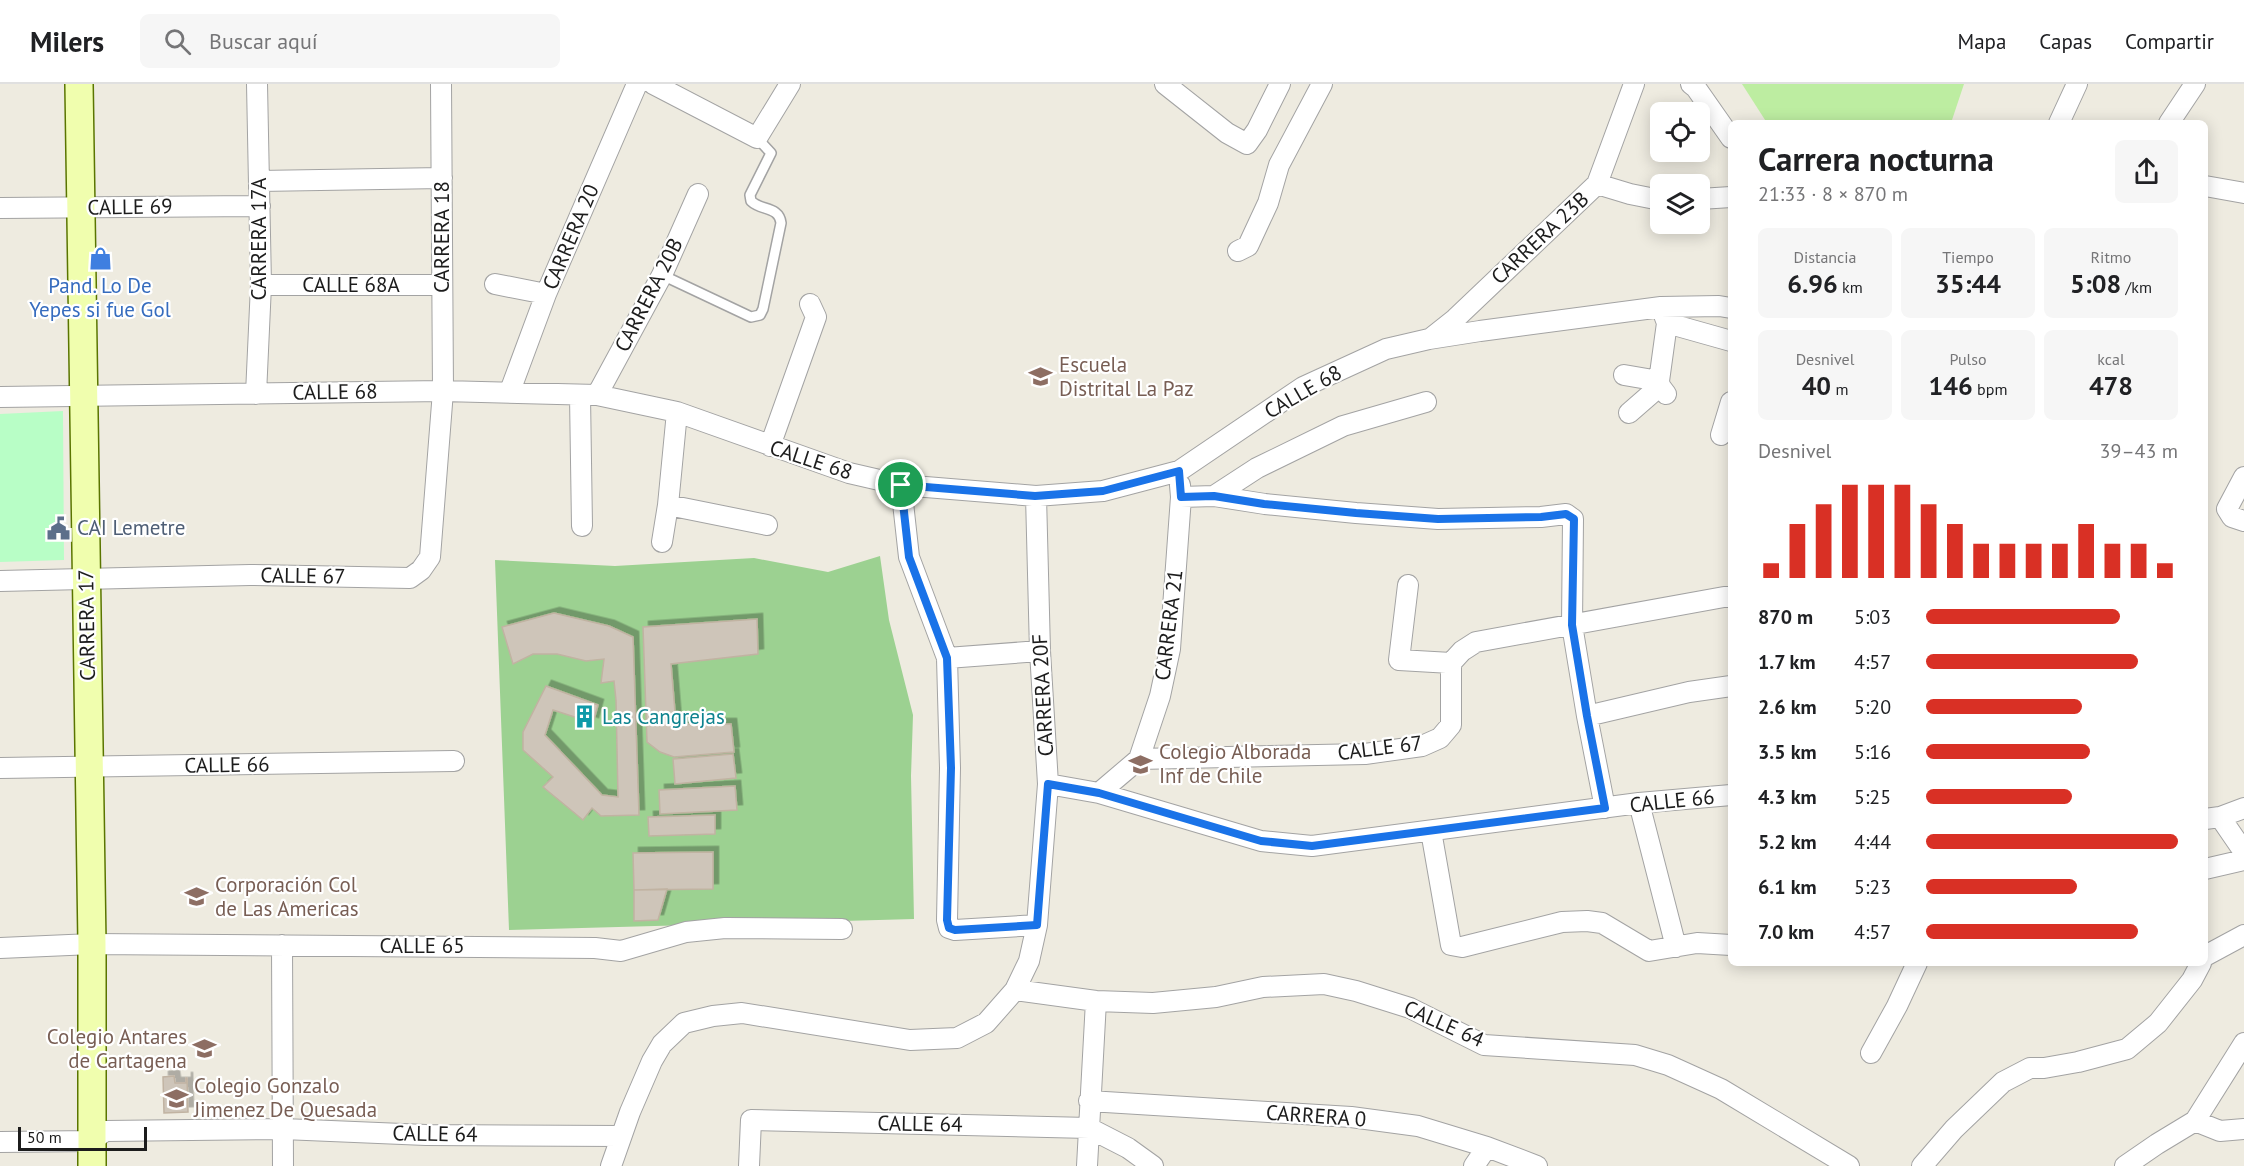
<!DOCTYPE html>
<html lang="es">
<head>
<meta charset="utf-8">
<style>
  body { margin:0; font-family:"PT Sans",sans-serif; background:#f6f6f6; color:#202124; height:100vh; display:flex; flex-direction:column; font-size:22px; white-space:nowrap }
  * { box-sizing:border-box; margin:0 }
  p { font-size:20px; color:#757577 }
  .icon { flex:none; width:33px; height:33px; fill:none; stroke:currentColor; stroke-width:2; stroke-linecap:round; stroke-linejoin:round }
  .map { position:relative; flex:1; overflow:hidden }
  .details { position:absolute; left:1728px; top:36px; width:480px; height:846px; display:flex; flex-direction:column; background:#fff; border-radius:9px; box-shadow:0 3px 15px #0003 }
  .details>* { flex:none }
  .buttons { position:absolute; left:1650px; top:18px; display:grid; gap:12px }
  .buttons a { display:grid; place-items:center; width:60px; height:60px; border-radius:9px; background:#fff; box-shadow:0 3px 15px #0003; font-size:30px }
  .scale { position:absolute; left:18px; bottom:15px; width:129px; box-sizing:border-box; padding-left:6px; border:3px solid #1c1c1c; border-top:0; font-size:16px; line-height:21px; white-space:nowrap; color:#1c1c1c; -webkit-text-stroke:4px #fff; paint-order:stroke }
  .pin { position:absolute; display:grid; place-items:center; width:51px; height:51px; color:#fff; margin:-26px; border:3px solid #fff; border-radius:50%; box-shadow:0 2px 6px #0007 }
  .round { display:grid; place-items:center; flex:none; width:63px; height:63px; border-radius:9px; background:#f6f6f6 }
  .summary { display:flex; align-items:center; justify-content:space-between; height:102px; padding:0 30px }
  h1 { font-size:33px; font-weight:700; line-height:45px }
  .stats { display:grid; grid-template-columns:repeat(3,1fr); gap:9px; height:102px; padding:6px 30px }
  .stats div { display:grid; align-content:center; border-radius:9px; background:#f6f6f6; text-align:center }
  .stats b { font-size:26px; font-weight:700 }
  .stats small { font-size:16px; font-weight:400 }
  .stats p { font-size:16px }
  .chart { height:168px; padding:12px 30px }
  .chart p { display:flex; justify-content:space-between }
  .chart svg { width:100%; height:108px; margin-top:6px; stroke:#d93025; stroke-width:6 }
  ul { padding:0 30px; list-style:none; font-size:20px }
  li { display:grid; grid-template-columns:96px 72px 1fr; align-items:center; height:45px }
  li i { height:15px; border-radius:8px; background:#d93025 }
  header { display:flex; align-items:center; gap:36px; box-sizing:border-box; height:84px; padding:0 30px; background:#fff; border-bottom:2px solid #e0e0e0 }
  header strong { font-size:28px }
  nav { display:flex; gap:33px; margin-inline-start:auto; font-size:21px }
  .search { width:420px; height:54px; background:#f6f6f6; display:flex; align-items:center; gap:15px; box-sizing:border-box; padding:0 21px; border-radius:9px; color:#757577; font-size:22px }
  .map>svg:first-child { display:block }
</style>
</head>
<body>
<header>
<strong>Milers</strong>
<div class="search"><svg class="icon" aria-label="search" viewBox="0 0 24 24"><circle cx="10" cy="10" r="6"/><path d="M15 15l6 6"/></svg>Buscar aquí</div>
<nav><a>Mapa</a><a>Capas</a><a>Compartir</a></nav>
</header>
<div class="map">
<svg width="2244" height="1082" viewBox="0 0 2244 1082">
  <defs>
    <filter id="shadow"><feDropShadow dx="5.5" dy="-5.5" stdDeviation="0" flood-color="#0004"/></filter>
  </defs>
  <rect width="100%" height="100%" fill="#eeebe0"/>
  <path fill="#bdeda1" d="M1742 0H1964L1951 39H1767Z"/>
  <path fill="#9cd191" d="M880 472 889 536 913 631 911 692 914 835 509 846 495 476 615 482 754 474 828 488Z"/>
  <path fill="#b8fec6" d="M63 327 64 476 0 478V330Z"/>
  <path fill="#cec5b9" stroke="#c1b3a2" stroke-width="1.5" filter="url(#shadow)" d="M554 529 609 542 633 553 639 731 601 732 592 724 583 736 543 703 553 693 523 666V648L546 602 598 621 593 639 553 626 545 651 602 711 618 713 616 616 614 597 601 599 604 575 586 577 557 570H533L513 580 502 543Z
    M757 535 758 570 671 580 676 640H731L734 668 674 673 660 668 647 658 643 543Z
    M733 670 736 694 675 700 673 675Z
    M735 702 737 726 660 730 659 706Z
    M715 731V750L649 752 648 733Z
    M713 768V805L634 806 633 769Z
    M667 805 658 836 634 837V806Z
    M174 992 175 999H186V994H187L188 1028 164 1029 163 993Z"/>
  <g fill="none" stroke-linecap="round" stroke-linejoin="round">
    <defs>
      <path id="service" d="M662 191 751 233 760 231 763 225 781 139C779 122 761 127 751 117L750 111 771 69 757 54"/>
      <path id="minor" d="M653 0 757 54 790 0
        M1165 0 1227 49 1247 60 1257 46 1280 0
        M1691 0 1696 4 1731 54
        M2059 39 2077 0
        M2169 39 2195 0
        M259 97 442 94
        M1597 100 1630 110 1660 116
        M2205 102 2244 109
        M1700 115 1731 113
        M0 124 260 122
        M1238 167 1248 162 1268 119 1279 81 1322 0
        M495 200 546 210
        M261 201H442
        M1661 223 1667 239 1731 257
        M1431 254 1455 235 1597 100 1634 0
        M1624 291 1659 297
        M510 307 546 210 637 0
        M256 310 261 201 257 0
        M1666 310 1660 302 1659 297 1667 239
        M597 311 662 191 698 110
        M580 312 582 442
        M0 313 443 307 597 311 677 328 849 389 901 401 1036 412 1103 407 1179 387 1303 303 1386 265 1429 255 1480 247 1661 223 1719 222 1731 224
        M1629 329 1660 302
        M1721 351 1731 318
        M770 362 816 233 810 220
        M2244 393 2227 425 2232 433 2244 437
        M901 401 909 473 947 574 950 684 947 836 949 844 955 846 1037 841
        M1214 412 1257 384 1343 342 1426 318
        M1181 413 1214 412 1265 420 1356 429 1438 435 1541 433 1566 430 1573 435 1572 541 1587 632 1605 724
        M668 421 767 441
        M662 458 668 421 677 328
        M0 497 250 491 410 494 421 486 430 473 443 307 441 0
        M1408 501 1399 576 1451 579 1462 567 1476 558 1724 513H1731
        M947 574 1040 567
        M1587 632 1689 608 1731 602
        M1139 675 1365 670 1422 662 1440 654 1451 641V579
        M0 684 454 677
        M1048 700 1099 709 1261 757 1312 762 1639 719 1731 711
        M1099 709 1139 675 1160 612 1170 565 1181 413 1180 401
        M1639 719 1676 863
        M2220 733 2244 768
        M2205 735 2220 733 2244 724
        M1431 747 1451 861 1462 863 1562 838 1587 837 1602 839 1649 867 1697 859 1731 861
        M2205 785 2244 776
        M282 861 283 1082
        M0 864 92 860 595 864 621 867 686 848 725 844 842 845
        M2205 872 2244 851
        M1015 906 1096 917 1153 919 1216 913 1263 903 1324 900 1356 907 1410 924 1484 961 1635 971 1668 981 1721 1005 1849 1082
        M1871 969 1897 922 1917 879
        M1089 1017 1351 1033 1418 1042 1487 1063 1537 1082
        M2195 1037 2220 1047 2244 1045
        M0 1058 92 1057 105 1047 283 1045 426 1051 621 1052
        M611 1082 630 1028 652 977 662 960 684 939 713 932 742 929 910 956 957 954 986 939 1015 906 1029 877 1037 841 1048 700 1040 567 1036 412
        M749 1082 751 1036 1089 1044 1128 1064 1153 1082
        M1087 1082 1096 917
        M1474 1082 1487 1063
        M1922 1082 1954 1045 2003 998 2030 984H2044L2078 978 2127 965 2158 939 2192 896 2201 879
        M2125 1082 2157 1060 2195 1037 2244 959"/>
      <path id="secondary" d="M79 0 92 860V1082"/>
    </defs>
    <use href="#service" stroke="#a3a3a3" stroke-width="12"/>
    <use href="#minor" stroke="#a3a3a3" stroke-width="22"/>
    <use href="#secondary" stroke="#5a7500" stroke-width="30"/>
    <use href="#service" stroke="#fff" stroke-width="9"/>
    <use href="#minor" stroke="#fff" stroke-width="20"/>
    <use href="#secondary" stroke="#f0feae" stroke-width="27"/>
  </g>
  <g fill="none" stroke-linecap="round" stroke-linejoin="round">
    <defs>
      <path id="route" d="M1179 387 1181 413 1214 412 1264 420 1356 429 1438 435 1541 433 1566 430 1574 435 1572 541 1587 632 1605 724 1312 762 1261 757 1099 709 1048 700 1037 841 955 846 949 844 947 836 951 684 947 574 909 473 901 401 1035 412 1103 407Z"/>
    </defs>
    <use href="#route" stroke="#fff" stroke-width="12"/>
    <use href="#route" stroke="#1a73e8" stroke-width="8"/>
  </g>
  <defs>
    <symbol id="shop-bare" viewBox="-9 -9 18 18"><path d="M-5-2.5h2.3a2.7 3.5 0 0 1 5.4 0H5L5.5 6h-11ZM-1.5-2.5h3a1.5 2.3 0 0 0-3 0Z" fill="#3f7fe0" stroke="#fff" stroke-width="2.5" paint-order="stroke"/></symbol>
    <symbol id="school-bare" viewBox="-9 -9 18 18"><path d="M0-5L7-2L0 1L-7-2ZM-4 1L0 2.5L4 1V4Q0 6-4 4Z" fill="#8d6e63" stroke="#fff" stroke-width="2.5" paint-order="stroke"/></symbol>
    <symbol id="civic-bare" viewBox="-9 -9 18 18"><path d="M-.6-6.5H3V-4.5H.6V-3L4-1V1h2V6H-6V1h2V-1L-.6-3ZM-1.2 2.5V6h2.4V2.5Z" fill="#5c6f8a" stroke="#fff" stroke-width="2.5" paint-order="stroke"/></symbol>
    <symbol id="building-bare" viewBox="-9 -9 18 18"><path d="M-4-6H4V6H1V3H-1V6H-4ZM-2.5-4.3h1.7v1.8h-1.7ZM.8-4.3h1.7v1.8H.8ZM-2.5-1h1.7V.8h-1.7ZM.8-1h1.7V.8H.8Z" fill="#0f9aa8" stroke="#fff" stroke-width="2.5" paint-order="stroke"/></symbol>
  </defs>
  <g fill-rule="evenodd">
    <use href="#shop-bare" x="84" y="158" width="33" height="33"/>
    <use href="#school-bare" x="1024" y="276" width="33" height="33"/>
    <use href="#civic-bare" x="42" y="428" width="33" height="33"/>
    <use href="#building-bare" x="568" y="616" width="33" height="33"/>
    <use href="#school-bare" x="1124" y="664" width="33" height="33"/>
    <use href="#school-bare" x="180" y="796" width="33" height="33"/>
    <use href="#school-bare" x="188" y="948" width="33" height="33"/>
    <use href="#school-bare" x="160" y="998" width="33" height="33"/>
  </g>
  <g text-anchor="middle" stroke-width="4.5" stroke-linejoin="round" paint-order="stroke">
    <g font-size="21" fill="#1c1c1c" stroke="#fff">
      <text transform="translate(130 123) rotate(-1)" y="7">CALLE 69</text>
      <text transform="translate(442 153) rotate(-90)" y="7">CARRERA 18</text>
      <text transform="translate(571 153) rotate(-67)" y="7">CARRERA 20</text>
      <text transform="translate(1540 154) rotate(-43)" y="7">CARRERA 23B</text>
      <text transform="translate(259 155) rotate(-90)" y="7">CARRERA 17A</text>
      <text x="351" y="208">CALLE 68A</text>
      <text transform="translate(649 211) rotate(-63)" y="7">CARRERA 20B</text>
      <text transform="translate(335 308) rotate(-1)" y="7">CALLE 68</text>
      <text transform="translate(1303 308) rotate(-30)" y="7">CALLE 68</text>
      <text transform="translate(811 376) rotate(18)" y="7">CALLE 68</text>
      <text transform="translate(303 492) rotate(1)" y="7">CALLE 67</text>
      <text transform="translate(87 541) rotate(-91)" y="7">CARRERA 17</text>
      <text transform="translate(1169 541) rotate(-83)" y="7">CARRERA 21</text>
      <text transform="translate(1043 611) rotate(-93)" y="7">CARRERA 20F</text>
      <text transform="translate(1380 664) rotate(-7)" y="7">CALLE 67</text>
      <text transform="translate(227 681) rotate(-1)" y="7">CALLE 66</text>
      <text transform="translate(1672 717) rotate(-6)" y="7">CALLE 66</text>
      <text x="422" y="869">CALLE 65</text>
      <text transform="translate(1444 940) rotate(24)" y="7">CALLE 64</text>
      <text transform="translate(1316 1032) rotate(4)" y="7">CARRERA 0</text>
      <text transform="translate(920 1040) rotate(1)" y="7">CALLE 64</text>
      <text transform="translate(435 1050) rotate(1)" y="7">CALLE 64</text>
    </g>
    <g font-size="21" fill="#366cbe" stroke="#fff">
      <text x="100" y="209">Pand. Lo De<tspan x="100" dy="24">Yepes si fue Gol</tspan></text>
    </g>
    <g font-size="21" fill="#785e54" stroke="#fff" text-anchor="start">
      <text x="1059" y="288">Escuela<tspan x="1059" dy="24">Distrital La Paz</tspan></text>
      <text x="1159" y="675">Colegio Alborada<tspan x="1159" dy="24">Inf de Chile</tspan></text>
      <text x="215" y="808">Corporación Col<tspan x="215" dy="24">de Las Americas</tspan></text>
      <text x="187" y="960" text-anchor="end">Colegio Antares<tspan x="187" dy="24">de Cartagena</tspan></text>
      <text x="194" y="1009">Colegio Gonzalo<tspan x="194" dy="24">Jimenez De Quesada</tspan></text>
    </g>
    <g font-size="21" fill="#4e5e75" stroke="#fff" text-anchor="start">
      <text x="77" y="451">CAI Lemetre</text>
    </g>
    <g font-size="21" fill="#0d838f" stroke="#fff" text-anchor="start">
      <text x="602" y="640">Las Cangrejas</text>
    </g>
  </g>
</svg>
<div class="buttons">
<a><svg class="icon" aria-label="locate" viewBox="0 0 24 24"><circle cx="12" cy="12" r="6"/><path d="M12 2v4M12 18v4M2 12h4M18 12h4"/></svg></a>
<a><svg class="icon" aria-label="layers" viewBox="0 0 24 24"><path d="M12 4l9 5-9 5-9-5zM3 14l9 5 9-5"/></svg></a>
</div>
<div class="scale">50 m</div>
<div class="pin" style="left:901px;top:401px;background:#1e9e55"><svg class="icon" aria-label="arrive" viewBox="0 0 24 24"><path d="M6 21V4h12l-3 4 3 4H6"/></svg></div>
<section class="details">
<div class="summary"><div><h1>Carrera nocturna</h1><p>21:33 · 8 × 870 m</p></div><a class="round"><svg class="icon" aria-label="share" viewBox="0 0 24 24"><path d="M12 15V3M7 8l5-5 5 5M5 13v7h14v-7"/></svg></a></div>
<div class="stats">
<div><p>Distancia</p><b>6.96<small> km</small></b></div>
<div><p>Tiempo</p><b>35:44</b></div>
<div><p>Ritmo</p><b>5:08<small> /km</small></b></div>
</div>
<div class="stats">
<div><p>Desnivel</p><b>40<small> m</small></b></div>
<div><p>Pulso</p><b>146<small> bpm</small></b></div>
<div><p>kcal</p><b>478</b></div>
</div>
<div class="chart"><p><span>Desnivel</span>39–43 m</p>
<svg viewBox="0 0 160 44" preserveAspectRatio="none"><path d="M5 44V38M15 44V22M25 44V14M35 44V6M45 44V6M55 44V6M65 44V14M75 44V22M85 44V30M95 44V30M105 44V30M115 44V30M125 44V22M135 44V30M145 44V30M155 44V38"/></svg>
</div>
<ul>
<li><b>870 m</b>5:03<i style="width:77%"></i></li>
<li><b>1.7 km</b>4:57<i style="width:84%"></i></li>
<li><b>2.6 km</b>5:20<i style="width:62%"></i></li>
<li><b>3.5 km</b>5:16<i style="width:65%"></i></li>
<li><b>4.3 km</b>5:25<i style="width:58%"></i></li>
<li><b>5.2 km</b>4:44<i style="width:100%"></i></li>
<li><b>6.1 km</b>5:23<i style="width:60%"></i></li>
<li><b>7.0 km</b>4:57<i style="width:84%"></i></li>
</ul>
</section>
</div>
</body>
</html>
